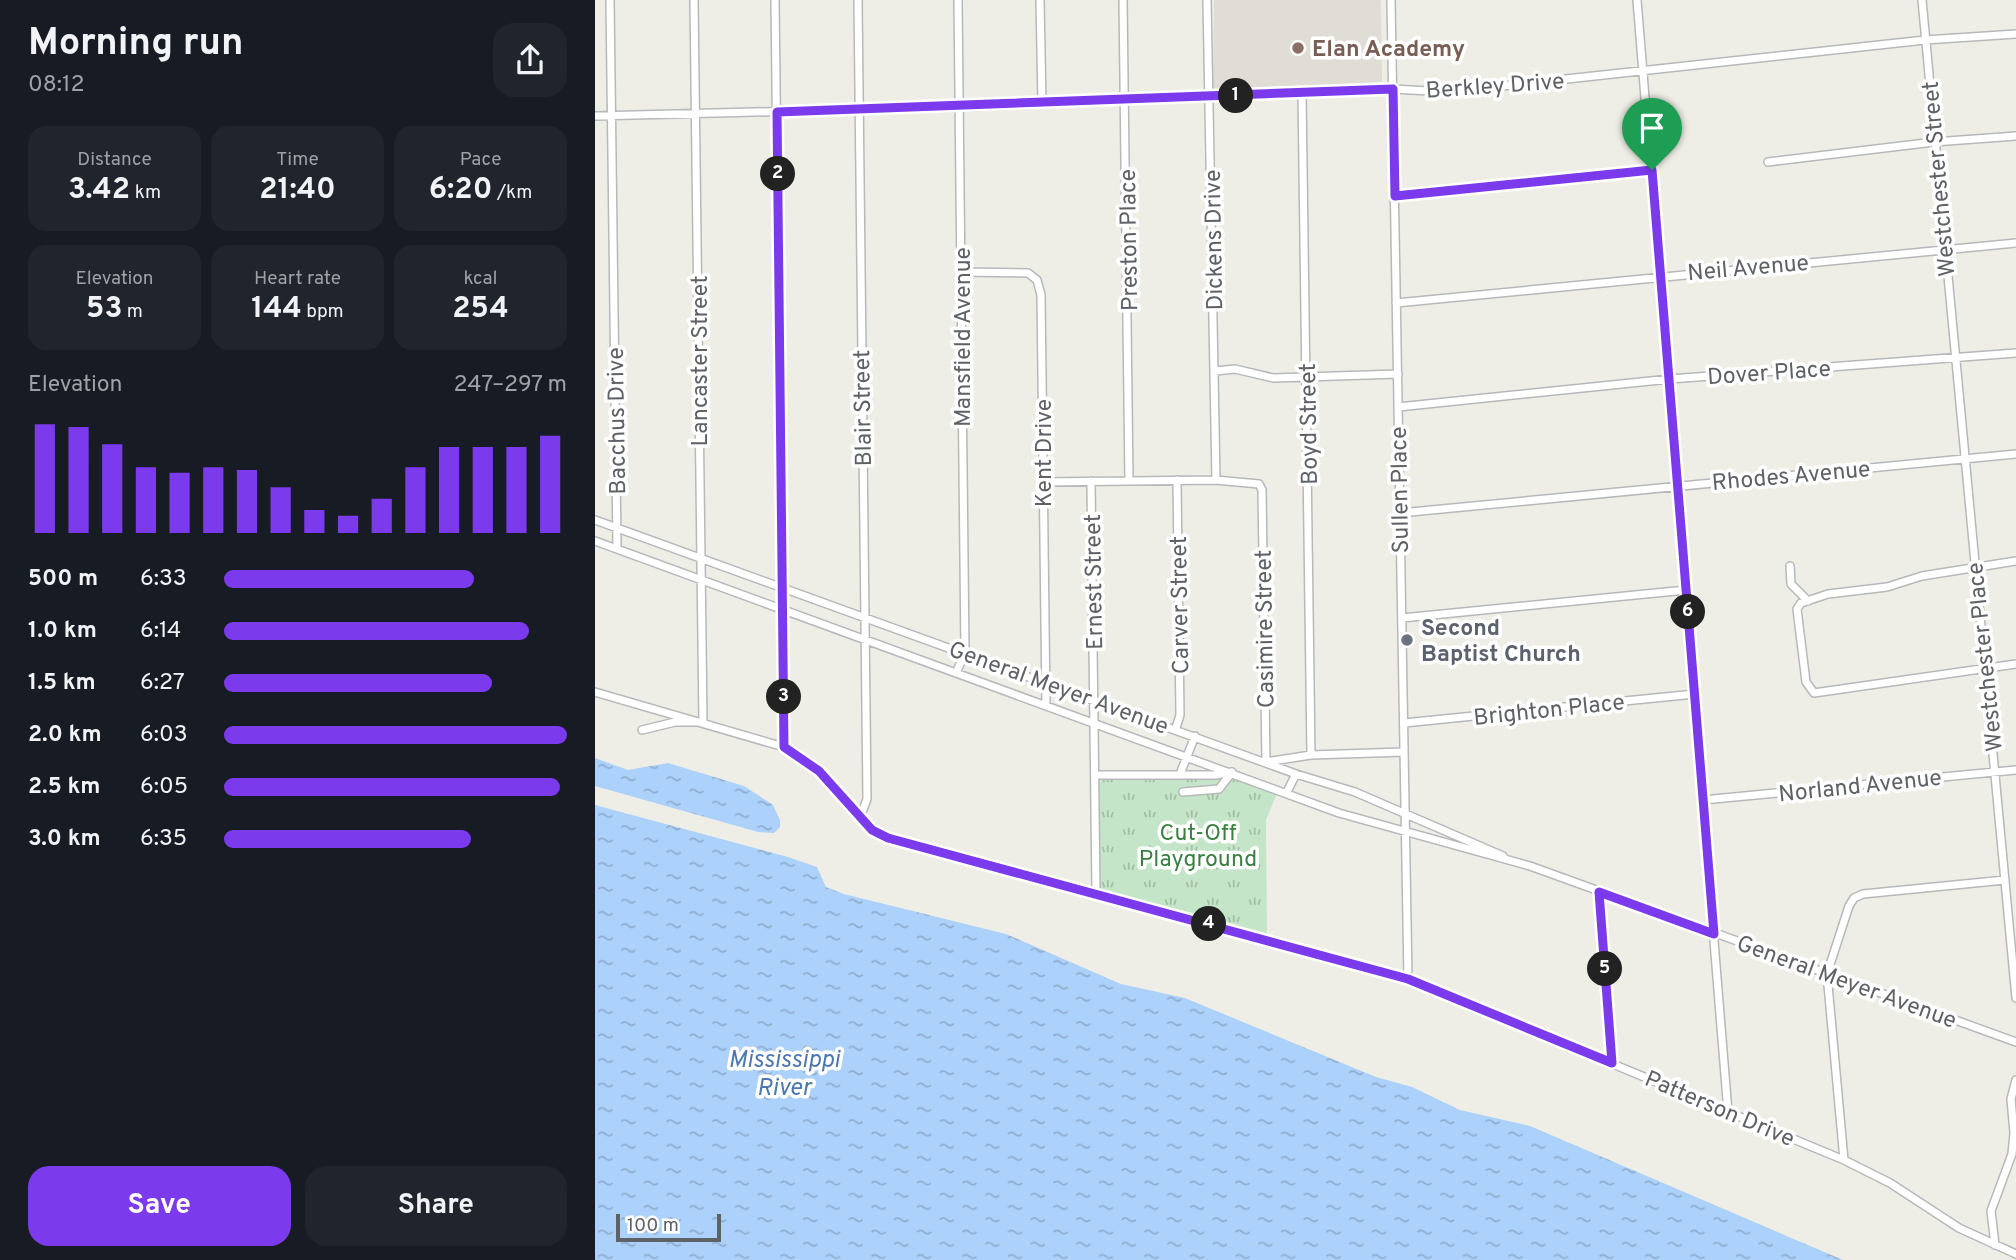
<!DOCTYPE html>
<html lang="en">
<head>
<meta charset="utf-8">
<style>
  body { margin:0; font-family:Overpass,sans-serif; background:#20242c; color:#f1f3f6; height:100vh; display:flex; flex-direction:column; font-size:26px; white-space:nowrap }
  * { box-sizing:border-box; margin:0 }
  p { font-size:23px; color:#9ea1a6 }
  .icon { flex:none; width:38px; height:38px; fill:none; stroke:currentColor; stroke-width:2; stroke-linecap:round; stroke-linejoin:round }
  .map { position:relative; flex:1; overflow:hidden }
  .side { display:flex; flex-direction:column; background:#171b24; width:595px }
  .side>* { flex:none }
  .scale { position:absolute; left:21px; bottom:18px; width:105px; box-sizing:border-box; padding-left:7px; border:4px solid #5e6166; border-top:0; font-size:19px; line-height:24px; white-space:nowrap; color:#5e6166; -webkit-text-stroke:5px #fff; paint-order:stroke }
  .pin { position:absolute; display:grid; place-items:center; width:60px; height:60px; color:#fff; margin:-72px -30px; border-radius:50% 50% 50% 0; rotate:-45deg; box-shadow:0 0 7px #0007 }
  .pin .icon { rotate:45deg }
  .km { position:absolute; width:35px; height:35px; margin:-18px; border-radius:50%; background:#222; color:#fff; font-size:19px; line-height:35px; text-align:center }
  .round { display:grid; place-items:center; flex:none; width:74px; height:74px; border-radius:21px; background:#20242c }
  .headline { display:flex; align-items:center; justify-content:space-between; height:119px; padding:0 28px }
  h1 { font-size:38px; font-weight:700; line-height:52px }
  .stats { display:grid; grid-template-columns:repeat(3,1fr); gap:10px; height:119px; padding:7px 28px }
  .stats div { display:grid; align-content:center; border-radius:18px; background:#20242c; text-align:center }
  .stats b { font-size:30px; font-weight:700 }
  .stats small { font-size:19px; font-weight:400 }
  .stats p { font-size:19px }
  .chart { height:196px; padding:14px 28px }
  .chart p { display:flex; justify-content:space-between }
  .chart svg { width:100%; height:126px; margin-top:7px; stroke:#7c3aed; stroke-width:6 }
  .primary-button { display:flex; gap:14px; margin-top:auto; padding:14px 28px }
  .primary-button a { flex:1; height:80px; border-radius:21px; background:#7c3aed; color:#fff; font-size:28px; font-weight:700; line-height:80px; text-align:center }
  .primary-button a+a { background:#20242c; color:#f1f3f6 }
  ul { padding:0 28px; list-style:none; font-size:23px }
  li { display:grid; grid-template-columns:112px 84px 1fr; align-items:center; height:52px }
  li i { height:18px; border-radius:9px; background:#7c3aed }
  main { display:flex; flex:1; min-height:0 }
  .map>svg:first-child { display:block }
</style>
</head>
<body>
<main>
<section class="side">
<div class="headline"><div><h1>Morning run</h1><p>08:12</p></div><a class="round"><svg class="icon" aria-label="share" viewBox="0 0 24 24"><path d="M12 15V3M7 8l5-5 5 5M5 13v7h14v-7"/></svg></a></div>
<div class="stats">
<div><p>Distance</p><b>3.42<small> km</small></b></div>
<div><p>Time</p><b>21:40</b></div>
<div><p>Pace</p><b>6:20<small> /km</small></b></div>
</div>
<div class="stats">
<div><p>Elevation</p><b>53<small> m</small></b></div>
<div><p>Heart rate</p><b>144<small> bpm</small></b></div>
<div><p>kcal</p><b>254</b></div>
</div>
<div class="chart"><p><span>Elevation</span>247–297 m</p>
<svg viewBox="0 0 160 44" preserveAspectRatio="none"><path d="M5 44V6M15 44V7M25 44V13M35 44V21M45 44V23M55 44V21M65 44V22M75 44V28M85 44V36M95 44V38M105 44V32M115 44V21M125 44V14M135 44V14M145 44V14M155 44V10"/></svg>
</div>
<ul>
<li><b>500 m</b>6:33<i style="width:73%"></i></li>
<li><b>1.0 km</b>6:14<i style="width:89%"></i></li>
<li><b>1.5 km</b>6:27<i style="width:78%"></i></li>
<li><b>2.0 km</b>6:03<i style="width:100%"></i></li>
<li><b>2.5 km</b>6:05<i style="width:98%"></i></li>
<li><b>3.0 km</b>6:35<i style="width:72%"></i></li>
</ul>
<div class="primary-button"><a>Save</a><a>Share</a></div>
</section>
<div class="map">
<svg width="1421" height="1260" viewBox="0 0 1421 1260">
  <defs>
    <pattern id="park-tufts" width="24" height="20" patternUnits="userSpaceOnUse" patternTransform="scale(1.75)"><rect width="24" height="20" fill="#c5e5c8"/><path d="M3 7l-1-3M5 7V3M7 7l1-3M15 17l-1-3M17 17v-4M19 17l1-3" fill="none" stroke="#a3bda6"/></pattern>
    <pattern id="water-ripples" width="26" height="14" patternUnits="userSpaceOnUse" patternTransform="scale(1.75)"><rect width="26" height="14" fill="#acd1fa"/><path d="M2 4q2-2 4 0t4 0M15 11q2-2 4 0t4 0" fill="none" stroke="#8fadce"/></pattern>
  </defs>
  <rect width="100%" height="100%" fill="#efeee6"/>
  <path fill="#dfddd5" d="M619 0H786L787 82 618 90Z"/>
  <path fill="url(#park-tufts)" d="M630 777 682 793 671 820 672 934 503 889V778Z"/>
  <path fill="url(#water-ripples)" d="M0 758 33 770 73 763 149 786 178 805 185 820V827L179 833 163 832 0 786Z
    M0 805 193 857 222 867 231 887 249 894 411 934 526 984 590 998 781 1077 817 1087 865 1110 935 1126 1248 1260H0Z"/>
  <g fill="none" stroke-linecap="round" stroke-linejoin="round">
    <defs>
      <path id="minor" d="M15 0 22 547
        M180 0 189 747
        M263 0 272 799 266 815
        M445 0 447 104
        M528 0 534 481
        M612 0 621 480
        M796 0 813 979
        M1042 0 1133 1112
        M1327 0 1421 998
        M707 93 716 755
        M0 116 366 107 798 89 852 92 1330 40 1421 34
        M1173 162 1339 142 1421 136
        M800 196 1057 170
        M367 272 433 273 442 280 446 295 451 705
        M801 303 1421 243
        M620 371 640 369 678 378 803 374
        M803 407 1075 379 1421 353
        M496 481 501 892
        M448 482 621 480 664 484 667 490 671 762 716 755 809 752
        M805 513 1421 454
        M0 520 701 774 760 792 908 856
        M0 541 744 813 935 866 1421 1042
        M1421 561 1327 576 1292 587 1233 594 1206 603 1202 609 1211 682 1219 693 1421 664
        M1195 566 1196 584 1213 601
        M807 618 1091 590
        M361 673 370 653 363 0
        M0 692 189 747 224 771 277 830 293 838 813 979 1249 1160 1295 1183 1364 1228 1421 1254
        M809 723 1100 694
        M581 728 585 715 582 480
        M47 730 80 722H108L99 0
        M585 774 600 736
        M500 775H621L636 772
        M588 792 624 789 637 772
        M692 792 701 774
        M1108 800 1421 770
        M1004 892 1018 1063
        M1249 1160 1232 974 1254 906 1259 898 1268 894 1410 880
        M1400 1245 1396 1211 1417 1154 1419 1133 1416 1099 1421 1080"/>
    </defs>
    <use href="#minor" stroke="#b7b8bc" stroke-width="10"/>
    <use href="#minor" stroke="#fff" stroke-width="7"/>
  </g>
  <g fill="none" stroke-linecap="round" stroke-linejoin="round">
    <defs>
      <path id="route" d="M798 89 800 196 1057 170 1119 934 1004 892 1017 1063 813 979 293 838 277 830 224 771 189 747 182 112Z"/>
    </defs>
    <use href="#route" stroke="#fff" stroke-width="14"/>
    <use href="#route" stroke="#7c3aed" stroke-width="9"/>
  </g>
  <circle fill="#8d6e63" stroke="#fff" stroke-width="2.5" cx="703" cy="48" r="7"/>
  <circle fill="#6b7280" stroke="#fff" stroke-width="2.5" cx="812" cy="640" r="7"/>
  <g text-anchor="middle" stroke-width="7" stroke-linejoin="round" paint-order="stroke">
    <g font-size="23" font-weight="bold" fill="#785e54" stroke="#fff" text-anchor="start">
      <text x="717" y="56">Elan Academy</text>
    </g>
    <g font-size="23" fill="#5e6166" stroke="#fff">
      <text transform="translate(900 85) rotate(-4)" y="8">Berkley Drive</text>
      <text transform="translate(1343 179) rotate(-95)" y="8">Westchester Street</text>
      <text transform="translate(533 240) rotate(-91)" y="8">Preston Place</text>
      <text transform="translate(618 240) rotate(-91)" y="8">Dickens Drive</text>
      <text transform="translate(1153 267) rotate(-5)" y="8">Neil Avenue</text>
      <text transform="translate(367 337) rotate(-90)" y="8">Mansfield Avenue</text>
      <text transform="translate(104 361) rotate(-90)" y="8">Lancaster Street</text>
      <text transform="translate(1174 372) rotate(-4)" y="8">Dover Place</text>
      <text transform="translate(267 408) rotate(-91)" y="8">Blair Street</text>
      <text transform="translate(21 421) rotate(-91)" y="8">Bacchus Drive</text>
      <text transform="translate(713 424) rotate(-91)" y="8">Boyd Street</text>
      <text transform="translate(448 453) rotate(-90)" y="8">Kent Drive</text>
      <text transform="translate(1196 475) rotate(-5)" y="8">Rhodes Avenue</text>
      <text transform="translate(804 490) rotate(-91)" y="8">Sullen Place</text>
      <text transform="translate(498 582) rotate(-91)" y="8">Ernest Street</text>
      <text transform="translate(584 605) rotate(-91)" y="8">Carver Street</text>
      <text transform="translate(669 629) rotate(-91)" y="8">Casimire Street</text>
      <text transform="translate(1389 657) rotate(-96)" y="8">Westchester Place</text>
      <text transform="translate(464 687) rotate(20)" y="8">General Meyer Avenue</text>
      <text transform="translate(954 709) rotate(-6)" y="8">Brighton Place</text>
      <text transform="translate(1265 785) rotate(-6)" y="8">Norland Avenue</text>
      <text transform="translate(1252 981) rotate(20)" y="8">General Meyer Avenue</text>
      <text transform="translate(1125 1108) rotate(23)" y="8">Patterson Drive</text>
    </g>
    <g font-size="23" font-weight="bold" fill="#5b616d" stroke="#fff" text-anchor="start">
      <text x="826" y="635">Second<tspan x="826" dy="26">Baptist Church</tspan></text>
    </g>
    <g font-size="23" fill="#3a8043" stroke="#fff">
      <text x="603" y="840">Cut-Off<tspan x="603" dy="26">Playground</tspan></text>
    </g>
    <g font-size="24" font-style="italic" fill="#4c76b4" stroke="#fff">
      <text x="189" y="1067">Mississippi<tspan x="189" dy="28">River</tspan></text>
    </g>
  </g>
</svg>
<div class="scale">100 m</div>
<div class="pin" style="left:1057px;top:170px;background:#1e9e55"><svg class="icon" aria-label="arrive" viewBox="0 0 24 24"><path d="M6 21V4h12l-3 4 3 4H6"/></svg></div>
<b class="km" style="left:641px;top:96px">1</b>
<b class="km" style="left:183px;top:174px">2</b>
<b class="km" style="left:189px;top:697px">3</b>
<b class="km" style="left:614px;top:924px">4</b>
<b class="km" style="left:1010px;top:969px">5</b>
<b class="km" style="left:1093px;top:612px">6</b>
</div>
</main>
</body>
</html>
